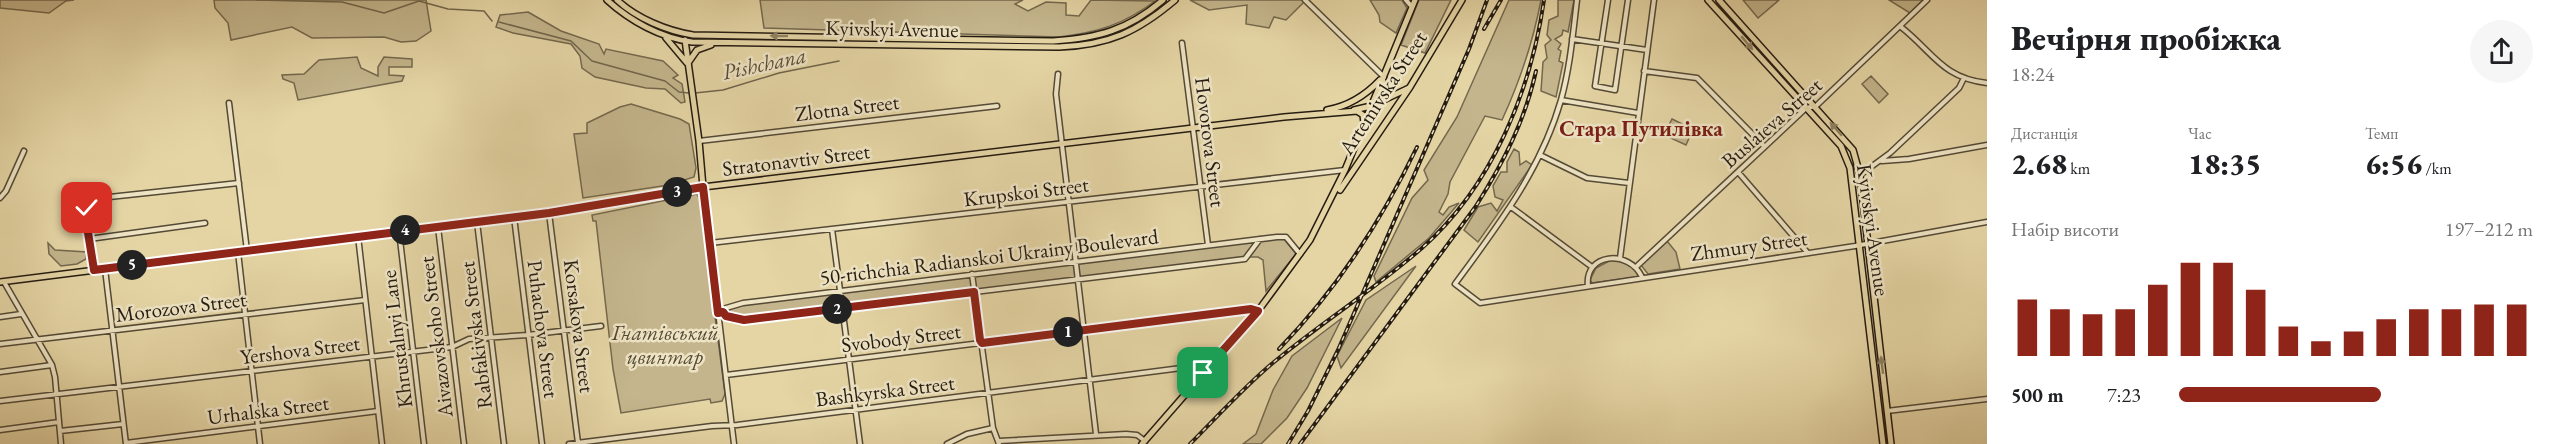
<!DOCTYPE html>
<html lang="uk">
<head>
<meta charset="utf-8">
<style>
  body { margin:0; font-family:"EB Garamond",serif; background:#f6f6f6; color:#202124; height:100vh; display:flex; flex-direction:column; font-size:22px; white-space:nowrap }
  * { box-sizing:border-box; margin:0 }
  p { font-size:20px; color:#757577 }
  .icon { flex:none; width:33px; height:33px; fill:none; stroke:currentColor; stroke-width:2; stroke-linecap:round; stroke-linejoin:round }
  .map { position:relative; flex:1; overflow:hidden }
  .sheet { display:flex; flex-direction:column; background:#fff; width:570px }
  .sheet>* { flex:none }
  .pin { position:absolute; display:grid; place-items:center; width:51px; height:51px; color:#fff; margin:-26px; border-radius:12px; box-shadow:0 3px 9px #0006 }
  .km { position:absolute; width:30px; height:30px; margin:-15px; border-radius:50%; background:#222; color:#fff; font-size:16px; line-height:30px; text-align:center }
  .round { display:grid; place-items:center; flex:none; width:63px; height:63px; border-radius:32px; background:#f6f6f6 }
  .overview { display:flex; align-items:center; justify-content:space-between; height:102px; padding:0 24px }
  h1 { font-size:33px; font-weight:800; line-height:45px }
  .stats { display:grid; grid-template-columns:repeat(3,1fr); gap:9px; height:102px; padding:6px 24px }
  .stats div { display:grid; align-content:center }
  .stats b { font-size:30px; font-weight:800 }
  .stats small { font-size:16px; font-weight:400 }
  .stats p { font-size:16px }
  .chart { height:168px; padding:12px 24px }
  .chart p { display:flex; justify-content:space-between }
  .chart svg { width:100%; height:108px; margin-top:6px; stroke:#8f2418; stroke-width:6 }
  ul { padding:0 24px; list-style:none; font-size:20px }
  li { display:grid; grid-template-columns:96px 72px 1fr; align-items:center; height:45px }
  li i { height:15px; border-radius:8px; background:#8f2418 }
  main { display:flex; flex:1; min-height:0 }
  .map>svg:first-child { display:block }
</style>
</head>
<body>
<main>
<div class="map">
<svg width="1987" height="444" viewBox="0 0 1987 444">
  <rect width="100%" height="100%" fill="#e5d5a5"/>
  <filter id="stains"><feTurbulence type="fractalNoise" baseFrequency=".00333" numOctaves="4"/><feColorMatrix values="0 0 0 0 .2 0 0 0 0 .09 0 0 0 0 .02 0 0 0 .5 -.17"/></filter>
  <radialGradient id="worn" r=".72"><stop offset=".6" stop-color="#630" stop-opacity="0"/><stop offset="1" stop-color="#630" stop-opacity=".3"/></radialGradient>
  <path fill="#c4b58c" stroke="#74684e" stroke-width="1.5" d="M0 0H74L66 1 49 13 0 8Z
    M214 0H426L431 31 416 41 401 42 384 37 312 38 292 27 231 40 228 23 215 8Z
    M760 0H1023L1015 4 1028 11 1046 2 1066 3V15L1079 16 1091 0 1155 1C1123 25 1098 32 1059 37L764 28Z
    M1190 0H1302L1304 2 1286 20 1274 17 1269 28 1246 24 1247 5 1209 10Z
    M1370 0H1402L1407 8 1396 33 1380 22 1379 15Z
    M1419 0H1451L1425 53 1401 45Z
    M1509 0H1541C1533 42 1520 81 1502 120L1485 116 1450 182 1448 194 1439 212 1443 215 1449 207 1459 203 1429 238 1376 282 1374 276 1412 198 1428 180 1424 170 1457 117Z
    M1558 0H1574L1568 32 1563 30 1562 35 1555 39 1561 44 1558 49 1561 51 1559 61 1563 63 1556 97 1541 91 1543 62 1547 58 1545 45 1551 40 1547 35 1549 20 1558 16Z
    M1743 0H1779L1758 18Z
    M1889 0H1923L1910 13Z
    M528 12 561 31 599 44 604 54 606 49 663 61 678 75 673 78 682 84 685 102 681 103 665 89 646 88 595 77 582 68 580 56 571 44 513 33 496 27 500 15Z
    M357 57 361 68 378 76V67L384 57 412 59V67H389V75L404 76 402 81 298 100 294 83 283 79 282 75 304 74 319 60Z
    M1871 76 1888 94 1879 103 1862 84Z
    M631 104 680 119 689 124 696 168 694 177 669 185 583 198 574 134 587 133V123L620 107Z
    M1672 119 1693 129 1686 145 1664 135Z
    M1514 149 1519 152 1520 165 1526 161 1532 165 1478 242 1464 230 1478 207 1491 203 1497 211 1503 200 1495 197 1493 186 1501 172H1507V162Z
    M697 194 700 199 725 394 722 401 711 403 710 399 621 413 613 369 596 221H593L592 215Z
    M1277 239H1284L1296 254 1266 291 1263 260 1258 257H1244L744 318 731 314 729 311 730 309 743 304Z
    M1667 241 1676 252 1680 269 1648 274 1641 265Z
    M48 243 55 250 87 252 86 259 77 264 61 266 49 254Z
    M1611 260C1623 260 1629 264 1638 272L1637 277 1592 283 1590 280 1596 268Z
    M1416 266 1341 368 1337 356 1366 300Z
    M1342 318 1307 388 1287 418 1261 444H1243L1256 434 1273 390 1292 356Z"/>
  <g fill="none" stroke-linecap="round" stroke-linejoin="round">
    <path stroke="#70654c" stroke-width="1.5" d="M257 0 342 2 384 13 419 1 448 9 484 11 492 21
      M499 22 571 41 592 61 665 81 679 92 689 93
      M695 93 723 90 779 73 839 61"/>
    <defs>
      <path id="minor" d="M1305 0 1384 77
        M1406 0 1412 7
        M1577 0C1573 33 1570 68 1561 100 1541 170 1497 227 1455 284L1480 303 1855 246 1987 222
        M1608 0 1595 86 1615 90 1628 0
        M1901 27C1933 52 1942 78 1987 83
        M1572 39 1647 50
        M1182 43 1208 245
        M1644 71 1697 78 1764 146
        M1058 74 1056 94 1096 434
        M1561 100 1638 113
        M229 103 247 251
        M699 141 997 106
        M1540 155 1587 178 1629 183
        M1882 161 1909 159 1987 145
        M1738 172 1807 252
        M1860 175 1890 153 1959 88 1963 80
        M703 187 734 444
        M0 198 6 191 24 151
        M1511 207 1592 267
        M549 213 578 443
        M514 217 542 444
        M477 222 504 444
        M438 227 464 444
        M832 229 860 444
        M399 231 424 444
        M358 236 382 444
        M89 239 205 223
        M710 243 1345 170
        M238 252 260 444
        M1620 258 1654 0
        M1636 267 1789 124 1806 108 1816 106 1927 0
        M105 269 126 444
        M94 270C90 247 81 220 91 199L239 183
        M972 274 993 428 999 444
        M4 282 52 365 55 377 61 444
        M1588 286C1584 253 1629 249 1642 277
        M723 312 726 308 743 303 1277 237H1286L1300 254
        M718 313 723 312 726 316 744 320 1245 259 1260 239
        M0 317 21 314
        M0 344 365 300
        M0 372 52 365
        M726 375 1251 309 1258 311
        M0 401 452 347 469 339 528 335 601 326
        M1887 411 1987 399
        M0 430 59 422
        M60 431 123 424
        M999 441 1126 434 1137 435 1145 441
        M126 443 378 411
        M569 444 712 426 737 425 1189 367 1203 373
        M947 444 967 434 993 428"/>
      <path id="major" d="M607 0C630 21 661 38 692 42L1059 47C1109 45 1137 32 1175 0
        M617 0C636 18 667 31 693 35L1053 41C1098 38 1128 30 1163 0
        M1708 0 1841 146 1850 168 1883 444
        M1719 0 1853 150 1860 175 1891 444
        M666 38 687 63
        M685 40 699 141 703 187
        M688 63 697 50 711 45
        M1383 81 1385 93 1393 94
        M1327 110C1349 106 1365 96 1380 80
        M1354 110 1371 106 1409 88
        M1340 190 1410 87 1462 0
        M0 282 549 213 703 187 1284 117 1357 111 1363 115 1364 123
        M1142 444 1258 311 1310 240 1345 170 1415 0"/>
    </defs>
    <use href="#minor" stroke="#544a36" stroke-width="7"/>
    <use href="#major" stroke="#241b11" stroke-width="8"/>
    <use href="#minor" stroke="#eee4c4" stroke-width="4"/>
    <use href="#major" stroke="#e5d5a5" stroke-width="5"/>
    <defs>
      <path id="rail" d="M1484 29 1501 0
        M1279 349C1337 289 1381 222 1417 147
        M1190 444C1218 416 1244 387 1274 362 1322 322 1375 289 1422 248 1492 186 1531 91 1544 0
        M1288 444 1308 411 1338 350 1469 49 1487 0
        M1300 444 1476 206C1503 163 1525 121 1536 71"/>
    </defs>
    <use href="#rail" stroke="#241b11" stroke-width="4"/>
    <use href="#rail" stroke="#eee4c4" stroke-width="1.5" stroke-dasharray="4.5" stroke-linecap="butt"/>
  </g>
  <defs><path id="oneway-solid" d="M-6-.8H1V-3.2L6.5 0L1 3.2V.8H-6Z" transform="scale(1.5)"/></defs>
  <g fill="#8e8162">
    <use href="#oneway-solid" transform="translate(779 36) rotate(-179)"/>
    <use href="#oneway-solid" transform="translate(1747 43) rotate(50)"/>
    <use href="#oneway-solid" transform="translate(1836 129) rotate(-132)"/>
    <use href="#oneway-solid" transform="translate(1882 365) rotate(-97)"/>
  </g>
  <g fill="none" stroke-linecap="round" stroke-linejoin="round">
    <defs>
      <path id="route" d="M87 208 86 220 94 270 549 213 703 187 718 313 723 312 726 316 744 320 974 292 980 340 982 343 1251 309 1258 311 1203 373"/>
    </defs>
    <use href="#route" stroke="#fff" stroke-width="12"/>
    <use href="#route" stroke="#8f2418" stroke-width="8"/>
  </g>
  <g text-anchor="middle" stroke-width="5" stroke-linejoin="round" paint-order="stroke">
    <g font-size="21" fill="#241b11" stroke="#eee4c4">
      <text transform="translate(892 29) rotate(1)" y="7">Kyivskyi Avenue</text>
      <text transform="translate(1383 93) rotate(-57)" y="7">Artemivska Street</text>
      <text transform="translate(847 108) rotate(-7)" y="7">Zlotna Street</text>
      <text transform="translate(1772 123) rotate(-41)" y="7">Buslaieva Street</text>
      <text transform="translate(1210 142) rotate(83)" y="7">Hovorova Street</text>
      <text transform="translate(796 160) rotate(-7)" y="7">Stratonavtiv Street</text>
      <text transform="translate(1026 192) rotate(-7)" y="7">Krupskoi Street</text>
      <text transform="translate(1873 230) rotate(82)" y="7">Kyivskyi Avenue</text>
      <text transform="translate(1749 246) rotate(-8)" y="7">Zhmury Street</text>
      <text transform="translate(989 257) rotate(-7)" y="7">50-richchia Radianskoi Ukrainy Boulevard</text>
      <text transform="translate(181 307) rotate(-7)" y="7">Morozova Street</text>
      <text transform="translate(579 326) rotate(83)" y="7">Korsakova Street</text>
      <text transform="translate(543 329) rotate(83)" y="7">Puhachova Street</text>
      <text transform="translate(476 335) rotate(-97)" y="7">Rabfakivska Street</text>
      <text transform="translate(436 337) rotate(-97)" y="7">Aivazovskoho Street</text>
      <text transform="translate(901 338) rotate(-7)" y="7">Svobody Street</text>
      <text transform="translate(397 339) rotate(-97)" y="7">Khrustalnyi Lane</text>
      <text transform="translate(300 350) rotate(-7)" y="7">Yershova Street</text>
      <text transform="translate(885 391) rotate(-7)" y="7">Bashkyrska Street</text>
      <text transform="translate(268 410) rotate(-7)" y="7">Urhalska Street</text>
    </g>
    <g font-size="21" font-style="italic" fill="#544936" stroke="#eee4c4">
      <text x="665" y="340">Гнатівський<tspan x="665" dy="24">цвинтар</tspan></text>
    </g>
    <g font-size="22" font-style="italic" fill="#574c38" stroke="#eee4c4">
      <text transform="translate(764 63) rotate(-12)" y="8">Pishchana</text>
    </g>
    <g font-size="22" font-weight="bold" fill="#7a1f14" stroke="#eee4c4">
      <text x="1641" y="136">Стара Путилівка</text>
    </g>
  </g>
  <rect width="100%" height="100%" filter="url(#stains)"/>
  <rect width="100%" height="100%" fill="url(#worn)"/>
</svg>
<div class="pin" style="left:1203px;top:373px;background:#1e9e55"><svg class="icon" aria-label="arrive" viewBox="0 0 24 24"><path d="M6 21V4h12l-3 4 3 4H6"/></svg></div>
<div class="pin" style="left:87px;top:208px;background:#d93025"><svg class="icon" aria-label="check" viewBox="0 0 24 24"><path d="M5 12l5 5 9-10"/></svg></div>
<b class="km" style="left:1068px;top:332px">1</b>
<b class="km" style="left:837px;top:309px">2</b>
<b class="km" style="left:677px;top:192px">3</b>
<b class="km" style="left:405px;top:230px">4</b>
<b class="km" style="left:132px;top:265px">5</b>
</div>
<section class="sheet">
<div class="overview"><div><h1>Вечірня пробіжка</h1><p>18:24</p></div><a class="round"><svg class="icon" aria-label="share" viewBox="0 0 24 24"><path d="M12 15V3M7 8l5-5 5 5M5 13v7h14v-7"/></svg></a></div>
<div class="stats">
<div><p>Дистанція</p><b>2.68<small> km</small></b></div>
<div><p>Час</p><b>18:35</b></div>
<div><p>Темп</p><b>6:56<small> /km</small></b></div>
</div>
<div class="chart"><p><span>Набір висоти</span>197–212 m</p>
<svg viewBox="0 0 160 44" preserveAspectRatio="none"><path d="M5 44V21M15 44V25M25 44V27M35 44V25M45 44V15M55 44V6M65 44V6M75 44V17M85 44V32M95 44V38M105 44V34M115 44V29M125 44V25M135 44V25M145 44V23M155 44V23"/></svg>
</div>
<ul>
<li><b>500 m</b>7:23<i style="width:57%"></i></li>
</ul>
</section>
</main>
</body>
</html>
